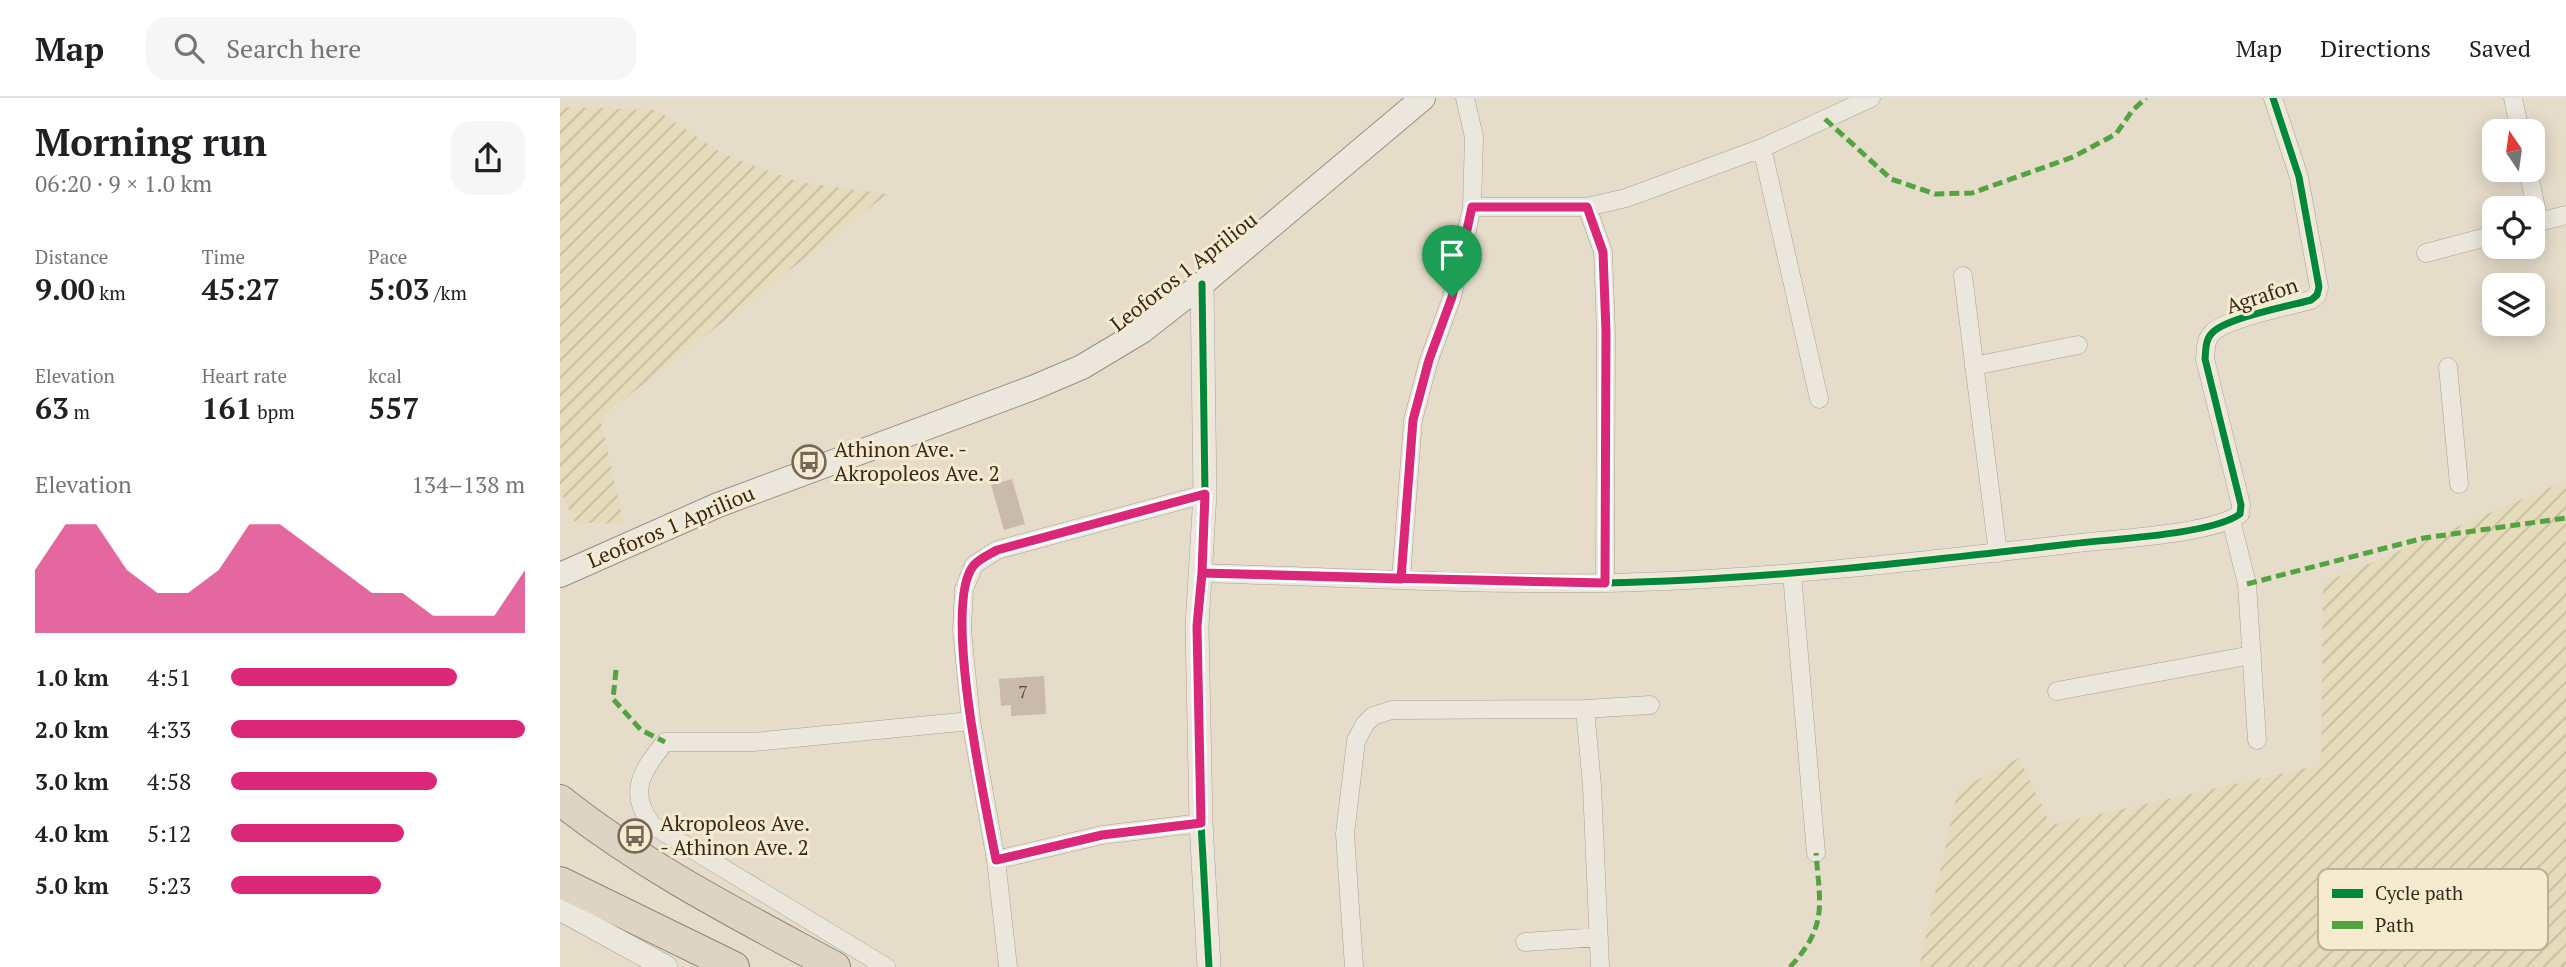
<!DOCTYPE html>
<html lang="en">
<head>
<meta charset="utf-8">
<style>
  body { margin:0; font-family:"PT Serif",serif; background:#f6f6f6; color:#202124; height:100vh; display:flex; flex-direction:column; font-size:26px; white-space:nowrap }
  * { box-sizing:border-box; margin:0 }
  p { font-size:23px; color:#757577 }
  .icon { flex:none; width:38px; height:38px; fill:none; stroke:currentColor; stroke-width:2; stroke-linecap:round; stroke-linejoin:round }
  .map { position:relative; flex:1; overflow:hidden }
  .drawer { display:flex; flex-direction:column; background:#fff; width:560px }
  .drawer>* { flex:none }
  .needle { width:46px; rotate:347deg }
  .fabs { position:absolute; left:1922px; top:21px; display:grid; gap:14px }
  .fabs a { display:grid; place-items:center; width:63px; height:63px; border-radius:14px; background:#fff; box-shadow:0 4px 18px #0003; font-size:35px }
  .pin { position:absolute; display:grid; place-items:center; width:60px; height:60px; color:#fff; margin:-72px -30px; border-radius:50% 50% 50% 0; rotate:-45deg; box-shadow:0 0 7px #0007 }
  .pin .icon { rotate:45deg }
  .round { display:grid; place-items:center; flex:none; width:74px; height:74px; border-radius:21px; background:#f6f6f6 }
  .summary { display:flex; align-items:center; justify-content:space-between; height:119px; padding:0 35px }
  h1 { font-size:38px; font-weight:600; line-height:52px }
  .metrics { display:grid; grid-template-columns:repeat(3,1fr); gap:10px; height:119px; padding:7px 35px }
  .metrics div { display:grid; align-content:center }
  .metrics b { font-size:30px; font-weight:600 }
  .metrics small { font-size:19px; font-weight:400 }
  .metrics p { font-size:19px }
  .chart { height:196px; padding:14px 35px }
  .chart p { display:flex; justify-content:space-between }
  .chart svg { width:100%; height:126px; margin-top:7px; fill:#db2777; opacity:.7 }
  ul { padding:0 35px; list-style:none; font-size:23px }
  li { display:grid; grid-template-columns:112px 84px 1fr; align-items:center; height:52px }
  li i { height:18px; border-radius:9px; background:#db2777 }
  header { display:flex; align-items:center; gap:42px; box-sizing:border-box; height:98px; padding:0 35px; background:#fff; border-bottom:2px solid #e0e0e0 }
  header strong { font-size:33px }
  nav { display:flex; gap:38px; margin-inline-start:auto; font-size:24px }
  .search { width:490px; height:63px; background:#f6f6f6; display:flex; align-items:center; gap:18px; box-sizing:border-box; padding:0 24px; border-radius:21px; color:#757577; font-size:26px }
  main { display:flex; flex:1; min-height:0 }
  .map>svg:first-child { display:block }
</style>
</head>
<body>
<header>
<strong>Map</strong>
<div class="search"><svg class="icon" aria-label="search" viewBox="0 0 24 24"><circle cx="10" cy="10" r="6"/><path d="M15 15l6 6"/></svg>Search here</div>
<nav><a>Map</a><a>Directions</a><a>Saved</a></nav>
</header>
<main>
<section class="drawer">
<div class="summary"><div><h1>Morning run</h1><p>06:20 · 9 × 1.0 km</p></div><a class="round"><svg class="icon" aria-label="share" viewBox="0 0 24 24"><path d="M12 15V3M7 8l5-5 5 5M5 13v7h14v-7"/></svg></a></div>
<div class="metrics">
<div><p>Distance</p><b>9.00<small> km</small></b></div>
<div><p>Time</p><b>45:27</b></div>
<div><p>Pace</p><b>5:03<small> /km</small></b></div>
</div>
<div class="metrics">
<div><p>Elevation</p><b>63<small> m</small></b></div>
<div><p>Heart rate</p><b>161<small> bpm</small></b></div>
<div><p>kcal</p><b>557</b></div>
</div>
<div class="chart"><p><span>Elevation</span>134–138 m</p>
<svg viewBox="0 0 160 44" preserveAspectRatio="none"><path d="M0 44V22L10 6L20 6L30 22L40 30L50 30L60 22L70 6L80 6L90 14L100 22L110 30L120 30L130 38L140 38L150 38L160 22V44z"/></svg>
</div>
<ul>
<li><b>1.0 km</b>4:51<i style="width:77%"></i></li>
<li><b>2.0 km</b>4:33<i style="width:100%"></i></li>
<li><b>3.0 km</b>4:58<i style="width:70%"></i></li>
<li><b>4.0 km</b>5:12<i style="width:59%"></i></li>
<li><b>5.0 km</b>5:23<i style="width:51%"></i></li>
</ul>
</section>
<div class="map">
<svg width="2006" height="869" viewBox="0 0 2006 869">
  <defs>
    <pattern id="farmland-furrows" width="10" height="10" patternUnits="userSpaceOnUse" patternTransform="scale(1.75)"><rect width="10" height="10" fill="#e6dbba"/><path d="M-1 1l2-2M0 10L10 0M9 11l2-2" fill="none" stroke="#c6bc9f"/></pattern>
  </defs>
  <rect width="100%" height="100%" fill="#e5dcca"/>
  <path fill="url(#farmland-furrows)" d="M0 9 96 12 163 56 239 84 327 96 40 320 64 426 15 424 0 392Z
    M2006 383V869H1359L1398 692 1459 660 1491 727 1761 667 1763 485Z"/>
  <path fill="#c9baab" d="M452 381 465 426 444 432 431 387Z
    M484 578 486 616 451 618V607L441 608 439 581Z"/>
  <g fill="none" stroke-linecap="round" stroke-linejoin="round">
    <defs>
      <path id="minor" d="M1953 0 1960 33
        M1202 50 1259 301
        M1968 72 1979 124
        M912 109H1027L1066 100 1202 50 1311 0
        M1027 109 1043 154 1046 234 1045 485
        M1972 126 2006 117
        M1866 155 1934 137
        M1403 178 1438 455
        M1414 268 1518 247
        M1888 269 1899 386
        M1671 422 1687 486 1697 642
        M642 475C776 479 911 487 1045 485 1200 482 1355 464 1510 446 1549 441 1651 437 1680 416L1681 407 1645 261C1646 252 1645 242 1652 235 1666 220 1729 208 1751 202L1757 197 1759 189 1739 79 1713 0
        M1232 476 1256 755
        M841 481 853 322 869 262 892 199 912 109 914 39 905 0
        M1497 593 1692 557
        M1025 611 1032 688 1040 869
        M436 762 542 737 641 725
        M965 844 1039 839
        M326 869 92 727C67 694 82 673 105 644H193L411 623
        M448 869 436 762 411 623 402 532 404 491 414 467 437 452 645 396
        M794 869 785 736 796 643 805 626 813 618 832 612 1025 611 1090 607"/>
      <path id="tertiary" d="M642 186 645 396 637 528 641 725 649 869
        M0 811 106 869"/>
      <path id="secondary" d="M0 477 158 407 475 289 522 269 582 233 642 186 863 0"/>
      <path id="trunk" d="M0 702C84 769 181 818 275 869
        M0 784 174 869"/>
    </defs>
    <use href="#minor" stroke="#aaa194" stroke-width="19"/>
    <use href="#tertiary" stroke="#aaa194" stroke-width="24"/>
    <use href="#secondary" stroke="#999084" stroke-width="26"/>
    <use href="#trunk" stroke="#8f867a" stroke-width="32"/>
    <use href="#minor" stroke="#ece7dd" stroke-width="18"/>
    <use href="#tertiary" stroke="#ece7dd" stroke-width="23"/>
    <use href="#secondary" stroke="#ece7dd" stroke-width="24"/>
    <use href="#trunk" stroke="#ded4c4" stroke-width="30"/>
    <path stroke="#53a341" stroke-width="5" stroke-dasharray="10 5" stroke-linecap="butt" d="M1265 21 1331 81 1375 96 1412 95 1513 59 1556 36 1572 13 1586 0
      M1687 486 1864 440 2006 420
      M56 572 53 601 81 632 105 644
      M1230 869C1268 828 1260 807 1256 755"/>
    <defs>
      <path id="cycleway" d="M642 186 645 396 637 528 641 725 649 869
        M642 475C776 479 911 487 1045 485 1200 482 1355 464 1510 446 1549 441 1651 437 1680 416L1681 407 1645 261C1646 252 1645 242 1652 235 1666 220 1729 208 1751 202L1757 197 1759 189 1739 79 1713 0"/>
    </defs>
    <use href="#cycleway" stroke="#f7ebcf" stroke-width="11"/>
    <use href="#cycleway" stroke="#00873e" stroke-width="7"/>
  </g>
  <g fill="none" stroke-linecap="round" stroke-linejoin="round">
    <defs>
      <path id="route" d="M892 199 869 262 853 322 841 481 642 475 645 396 437 452C430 456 419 461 414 467 381 505 426 709 436 762L542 737 641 725 637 528 642 475C776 479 911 482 1045 485L1046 234 1043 154 1027 109H912L892 199"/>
    </defs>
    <use href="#route" stroke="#fff" stroke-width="14"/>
    <use href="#route" stroke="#db2777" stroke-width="9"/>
  </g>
  <defs>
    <symbol id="bus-ring" viewBox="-11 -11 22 22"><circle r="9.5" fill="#f7ebcf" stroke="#756859" stroke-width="1.5"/><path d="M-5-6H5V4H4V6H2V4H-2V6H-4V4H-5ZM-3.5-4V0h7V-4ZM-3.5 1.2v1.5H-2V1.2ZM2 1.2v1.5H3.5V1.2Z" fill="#756859"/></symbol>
  </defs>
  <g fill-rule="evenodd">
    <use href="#bus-ring" x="230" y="345" width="38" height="38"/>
    <use href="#bus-ring" x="56" y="719" width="38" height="38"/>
  </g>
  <g text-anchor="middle" stroke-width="6" stroke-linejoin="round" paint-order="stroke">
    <g font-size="18" fill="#5c4d40">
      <text x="463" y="600">7</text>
    </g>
    <g font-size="21" fill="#38291c" stroke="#f7ebcf">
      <text transform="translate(624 174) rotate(-38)" y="7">Leoforos 1 Apriliou</text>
      <text transform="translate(1702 198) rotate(-18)" y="7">Agrafon</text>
      <text transform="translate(111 429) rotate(-23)" y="7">Leoforos 1 Apriliou</text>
    </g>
    <g font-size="21" fill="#38291c" stroke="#f7ebcf" text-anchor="start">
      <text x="274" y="359">Athinon Ave. -<tspan x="274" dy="24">Akropoleos Ave. 2</tspan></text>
      <text x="100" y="733">Akropoleos Ave.<tspan x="100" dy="24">- Athinon Ave. 2</tspan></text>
    </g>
  </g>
  <rect x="1758" y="771" width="230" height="81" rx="10" fill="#f7ebcf" stroke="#beb199" stroke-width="2"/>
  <rect x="1772" y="791" width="31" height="9" fill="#00873e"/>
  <rect x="1772" y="823" width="31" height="8" fill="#53a341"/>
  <g font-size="19" fill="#38291c">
    <text x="1815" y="802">Cycle path</text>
    <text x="1815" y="834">Path</text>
  </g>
</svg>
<div class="fabs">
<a><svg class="needle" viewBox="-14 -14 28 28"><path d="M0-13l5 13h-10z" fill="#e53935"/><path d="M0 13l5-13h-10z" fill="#757577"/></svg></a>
<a><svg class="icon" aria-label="locate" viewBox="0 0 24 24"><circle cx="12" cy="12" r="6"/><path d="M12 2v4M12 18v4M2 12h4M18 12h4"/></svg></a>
<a><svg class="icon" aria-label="layers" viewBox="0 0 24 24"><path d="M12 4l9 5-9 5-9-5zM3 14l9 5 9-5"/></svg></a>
</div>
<div class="pin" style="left:892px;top:199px;background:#1e9e55"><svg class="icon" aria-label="arrive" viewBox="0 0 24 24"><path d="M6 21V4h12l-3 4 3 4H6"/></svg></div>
</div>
</main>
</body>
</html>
